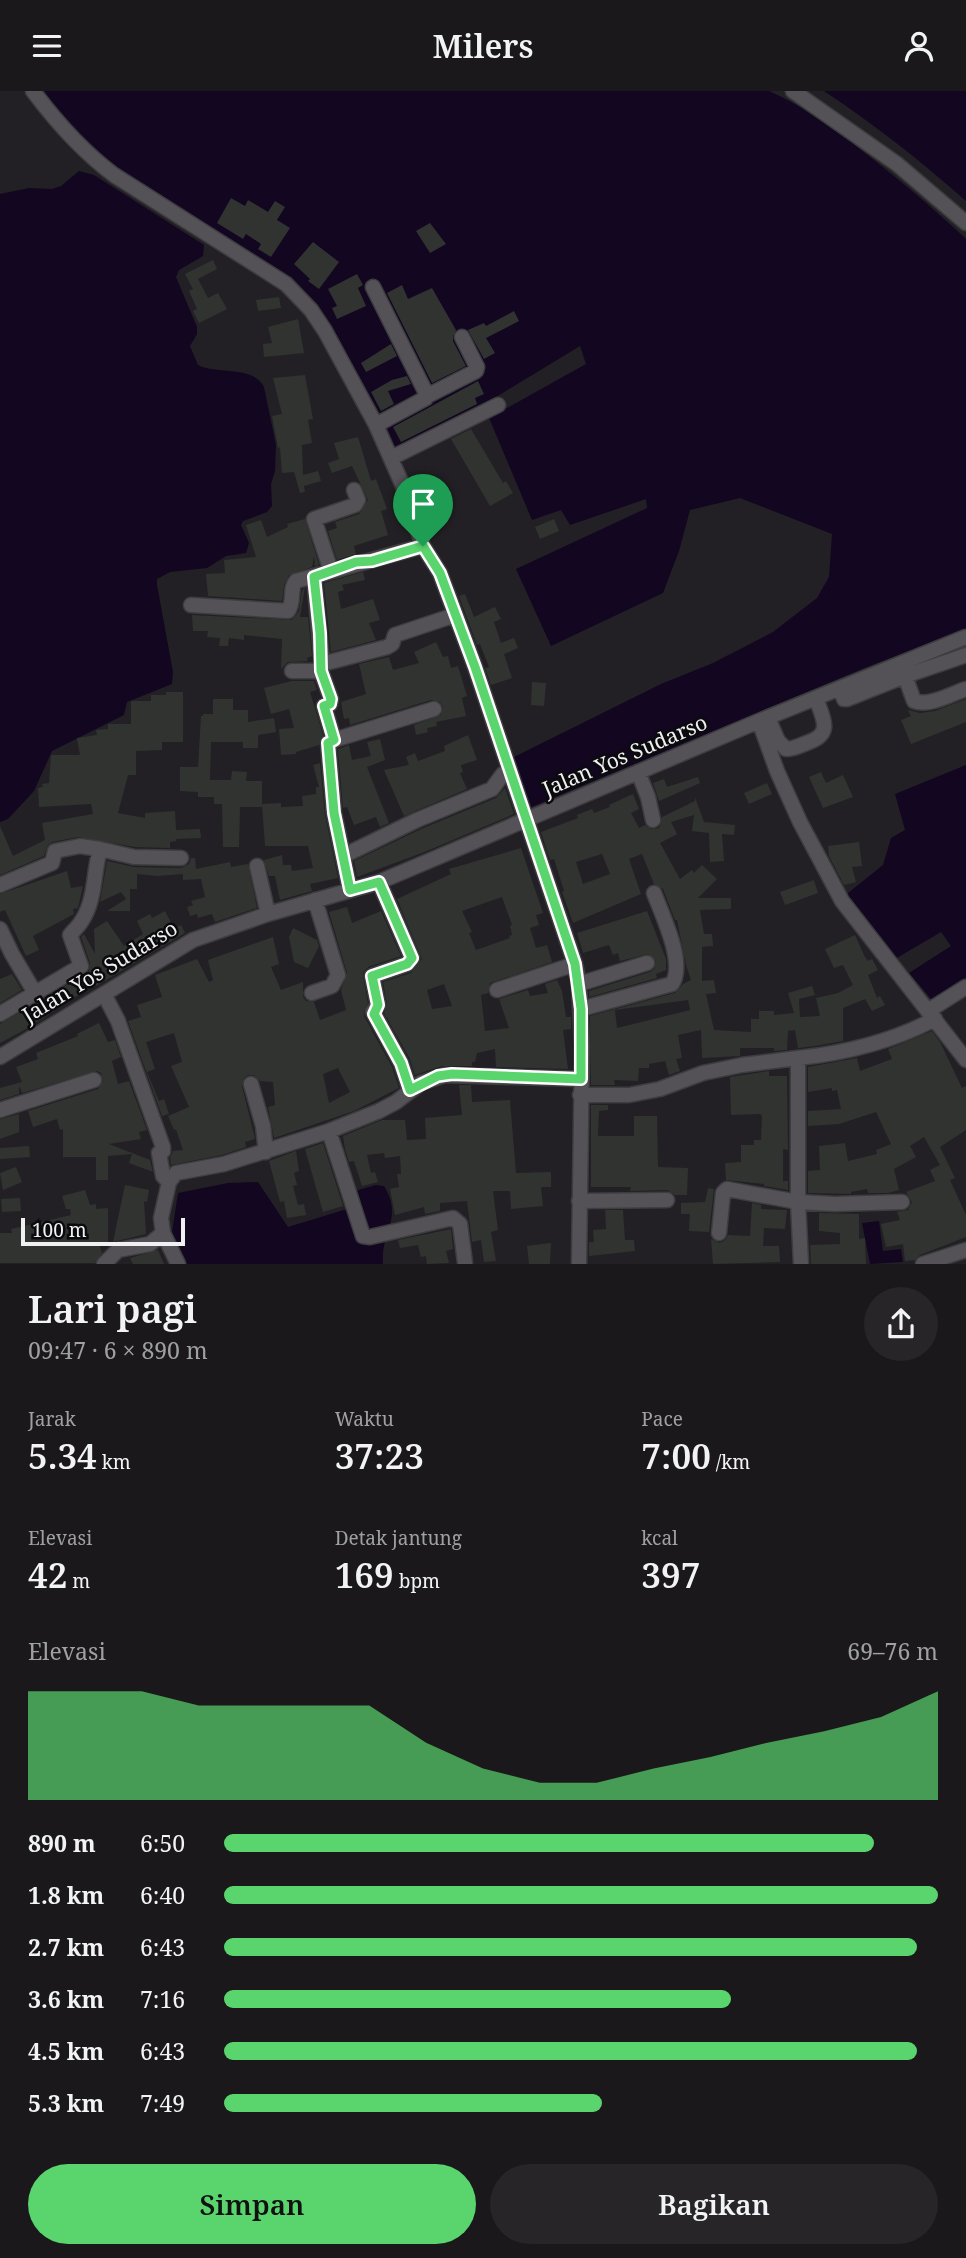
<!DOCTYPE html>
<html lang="id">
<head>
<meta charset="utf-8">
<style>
  body { margin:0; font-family:"Noto Serif",serif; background:#272528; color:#f1f3f6; height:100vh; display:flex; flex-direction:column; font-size:26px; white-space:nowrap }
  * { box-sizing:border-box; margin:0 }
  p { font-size:23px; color:#9fa0a3 }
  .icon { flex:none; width:38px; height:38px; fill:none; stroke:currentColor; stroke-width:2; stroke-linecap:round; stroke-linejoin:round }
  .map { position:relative; height:1173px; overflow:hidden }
  .side { display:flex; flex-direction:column; background:#1a181b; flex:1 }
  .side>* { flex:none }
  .scale { position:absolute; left:21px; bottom:18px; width:164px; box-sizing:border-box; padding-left:7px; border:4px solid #f0eff1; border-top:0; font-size:19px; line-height:24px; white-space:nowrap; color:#f0eff1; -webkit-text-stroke:5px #0b0a0c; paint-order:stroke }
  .pin { position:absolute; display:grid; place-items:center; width:60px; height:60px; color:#fff; margin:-72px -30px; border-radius:50% 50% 50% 0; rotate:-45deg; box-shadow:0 0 7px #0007 }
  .pin .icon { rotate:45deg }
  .round { display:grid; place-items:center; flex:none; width:74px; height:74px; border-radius:37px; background:#272528 }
  .overview { display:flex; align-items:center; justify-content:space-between; height:119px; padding:0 28px }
  h1 { font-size:38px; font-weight:600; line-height:52px }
  .figures { display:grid; grid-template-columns:repeat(3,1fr); gap:10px; height:119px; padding:7px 28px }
  .figures div { display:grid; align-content:center }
  .figures b { font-size:35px; font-weight:600 }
  .figures small { font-size:19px; font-weight:400 }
  .figures p { font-size:19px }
  .chart { height:196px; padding:14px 28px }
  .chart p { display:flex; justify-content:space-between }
  .chart svg { width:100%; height:126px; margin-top:7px; fill:#5ad56e; opacity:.7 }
  .primary-button { display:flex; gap:14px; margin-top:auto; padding:14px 28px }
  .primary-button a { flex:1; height:80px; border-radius:42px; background:#5ad56e; color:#111; font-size:28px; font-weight:600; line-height:80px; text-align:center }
  .primary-button a+a { background:#272528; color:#f1f3f6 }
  ul { padding:0 28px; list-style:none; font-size:23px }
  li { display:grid; grid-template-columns:112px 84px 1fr; align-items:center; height:52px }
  li i { height:18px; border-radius:9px; background:#5ad56e }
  header { display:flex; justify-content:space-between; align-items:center; height:91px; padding:0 28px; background:#1a181b; font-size:32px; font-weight:600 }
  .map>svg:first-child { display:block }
</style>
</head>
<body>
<header><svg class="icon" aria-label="menu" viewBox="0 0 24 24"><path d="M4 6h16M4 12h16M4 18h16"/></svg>Milers<svg class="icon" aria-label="person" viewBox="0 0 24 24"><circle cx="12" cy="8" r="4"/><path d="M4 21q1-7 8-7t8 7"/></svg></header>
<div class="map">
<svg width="966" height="1173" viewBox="0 0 966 1173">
  <rect width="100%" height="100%" fill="#222024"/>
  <path fill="#120621" d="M43 0H769C799 13 825 32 851 51 891 82 929 113 966 148V538L867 576 529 717 512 667 661 593 713 572 773 541 817 507 829 486 832 443 740 407 690 419 679 460 663 502 551 555 516 478 647 417 646 408 570 434 561 419 532 429 489 327 586 273 580 255 491 309 394 360 346 266 316 214 285 183 207 137 91 60Z
    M824 0H966V110C921 70 875 34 824 0Z
    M79 80 94 84 204 154 203 165 179 179 176 186 197 236V243L190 255 198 274C218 284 253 274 264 296L276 354 275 380 271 393 272 415 267 421 243 430 241 434 249 452 246 462 226 465 207 477 170 481 157 488V494L173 581 172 593 127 611 124 624 52 660 34 700 8 728 0 731V103L29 97 52 98 61 95Z
    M966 674V887L932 909 909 882 951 855 941 841 895 868 843 806 883 774 891 747 905 739 895 703Z
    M258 1091 288 1136 347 1118 358 1099 376 1094 384 1095C404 1127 380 1141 383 1173H185L171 1148 178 1102 228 1092Z
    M879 1130 883 1160 901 1158 903 1171 870 1173 862 1132Z"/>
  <path fill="#303330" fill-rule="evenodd" d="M231 107 245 115 248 109 268 121 275 110 285 116 277 129 290 137 271 166 258 158 261 153 246 143 243 148 217 132Z
    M430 132 446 153 430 162 416 140Z
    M313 151 339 171 319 198 308 190 310 188 294 173Z
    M213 169 217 178 198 188 208 207 218 202 227 218 199 232 193 220 197 218 189 200 193 198 185 183Z
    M357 183 363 194 358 197 366 215 337 228 332 217 337 215 328 198Z
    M402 194 408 208 432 197 456 239 453 245V250L466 275 432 292 387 202Z
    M279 206 281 217 258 220 256 209Z
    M514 220 519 230 486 247 495 262 484 268 468 239 484 232 486 235Z
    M298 228 304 262 264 266 263 253 272 252 268 236Z
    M391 253 397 265 366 281 361 272Z
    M305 284 313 328 308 329 312 352 302 354 303 384 318 380 321 390 304 395 305 401 300 402 294 381 282 382 280 356 278 357 272 325 282 323 273 287Z
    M407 285 411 293 388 300 394 313 381 320 371 301 392 289Z
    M478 290 484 303 475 307 477 313 401 351 393 336Z
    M471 338 503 392 506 390 513 402 490 415 451 348Z
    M358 346 371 390 376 388 387 418 381 420 388 444 354 455 356 463 337 469 328 440 337 437 335 431 359 423 368 409 352 375 332 382 328 372 339 368 334 352Z
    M305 428 319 474 315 475 314 465 312 476 289 484 284 494 282 510 208 505 206 483 225 482 224 469 256 466 246 434 261 429 267 446 288 436 287 433Z
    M554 428 559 440 540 448 535 436Z
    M363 481 365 489 342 494 344 499 338 501 341 518 373 508 380 529 369 532 376 549 331 561 324 492Z
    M305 497 300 526H308L312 565 307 567 308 570 288 571 281 578 282 548 244 544V549L229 547 228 555H219L220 547 207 546 208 540H193L192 524 292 529 299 520 302 499Z
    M465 503 474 526 495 516 501 528 494 531 501 552 514 547 518 557 504 563 512 587 491 594 485 577 489 576 480 553 477 554 459 505Z
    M436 551 443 566 448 565 451 577 458 575 467 605 462 607 466 625 436 631 437 635 427 637 428 641 416 644 414 634 441 624 443 616 440 611 431 609 350 634 349 627 344 628 341 611 366 603 359 573 389 566 393 579 419 572 414 561Z
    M292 590H314L317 599 310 601 323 644 319 654 296 661V663L281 664 279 638 294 637 289 618 271 623 264 597Z
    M532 591 546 592 544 615 531 614Z
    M166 601H183V651H162V659L136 660V684H128L118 722 145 727V722L175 720 176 739 200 738 201 747 176 748V750L170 751V757L135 756 78 746 52 751 48 754 44 765 0 784V735L13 765 45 749 42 732 93 723 91 713 39 716 38 697 43 696 42 693 49 692 51 664H80L77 647 97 644 96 639 108 638V633H131V610H151V604H166Z
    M213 608H233V619H248V631L274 627 276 641 258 644V657H243V651H211L210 689H231L232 680 247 681 246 690H262V716H240L239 756H223L222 713H214V706H198V701L180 700V676H198L201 625H203V623H213Z
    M966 608V631L911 653 901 629 911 625 908 619 920 622 935 620Z
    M468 644 477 669 461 674 463 681 460 682 467 698 404 725 384 679 409 674 406 666 415 662 418 670 445 660 444 655Z
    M380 648 385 669 367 676 389 732 380 736 376 726 354 734 347 716 343 717 338 658 349 654 352 669 371 665 367 651Z
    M320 672 325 724 338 787 310 793 312 800 280 809 275 785H269L264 769 282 764 283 774H291L292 780 313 777 308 755H265L262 713 281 712V716L303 715 302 705 316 703V696H319L313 674Z
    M821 681 826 692 843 684 853 706 823 717 809 686Z
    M698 686 700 692 659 710 653 692 664 688 667 696Z
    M767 692 772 703 749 713 744 702Z
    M505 697 514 723 427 760 357 786 354 770 421 738 496 707Z
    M633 703 639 718 631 722 639 737 645 734 651 738 659 737 662 726 695 710V706L704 731 735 734 734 744 722 743 724 770 710 771 709 742 692 740 694 724 671 731 677 743 660 752 680 788 692 779 694 782 702 774 717 788 698 807H731V818L700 819 704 843H712L713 855 702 856V890L714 889 716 902 706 903 714 939 751 941V928H759V920H774V924L794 922 788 902 812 895 815 904 799 908 800 926 820 925 816 907 838 902 853 894 843 874 834 877 825 858 855 844 865 866 868 870 872 868 878 879 868 884 877 907 880 905 885 914 872 920 865 908 843 917V950L815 955 798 957 795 939 788 940 787 959 774 960V957H740V965L702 967 701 939 678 944 682 967 676 968 680 980 669 984 665 970 649 973V977H639L638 990 614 989 615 994H591L590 925 675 902 683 893 691 889 686 874 677 829H675L663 798 654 793 642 763 629 768 641 803 573 832 562 801 564 800 554 768 550 769 541 741 578 727 577 724 592 718 594 722 610 716 609 714ZM602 763 610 783 583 793 576 771ZM688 909 690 919 617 937 615 919Z
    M859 751 862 775 852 776 856 791 844 794 829 765 828 755Z
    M521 757 543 822 536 824 539 834 530 837 536 857 547 854 552 871 490 892 488 902 481 904 485 940 509 937 499 908 528 899 530 905 548 902 545 893 557 889 562 900 566 926H571V938L563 939 568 978 496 976 495 958 477 962 475 971H472V975H442L415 984 410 968 384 922 387 913 383 891 411 882 422 868 397 808 451 783 449 778ZM502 806 512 834 510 835 512 844 509 845 510 847 476 859 469 842 472 841 462 820ZM444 893 452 915 432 918 427 899Z
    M191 767H195L196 778 230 771 231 776 248 773 257 817 215 831 212 823 198 827 197 823 190 825 187 816 193 814 191 810 205 806 201 788 183 789V783L157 785 137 783V798H130V820H107L126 808 121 801 100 811 107 770 134 776 181 777 189 773Z
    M67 780 71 797 83 795 78 817 73 818 74 823 33 845 39 859 26 865 5 819 0 821V803Z
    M814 789 818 802 785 814 780 801Z
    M347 816 352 832 381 820 401 865 368 876 363 882V886L368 912 364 920V925L392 976 399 997 354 1020 274 1047 268 1016 275 1014 273 991 260 990 254 984H248L244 987 242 995 255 1048 245 1051 246 1056 222 1064 171 1074 170 1067 173 1060 183 1059 176 1038 174 1039 168 1025 189 1016 171 975 182 971 174 942 146 951 155 978 147 981 159 1010 164 1008 169 1023 162 1025 128 930 141 926 137 914 162 906 155 884 197 868 209 891 213 889 208 869 273 846 279 873 271 876 281 899 303 891V906L306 910 314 911 320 929 346 919 341 899 347 882 329 821ZM338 977 350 1001 329 1012 323 983Z
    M165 820 174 837 181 834 185 842 96 895 95 893 28 937 0 952V933L89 881 90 872 81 846 84 843 95 863 94 838 107 830 124 855 143 843 137 830 150 823 152 827Z
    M647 820 666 868V879L656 883 657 887 589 906V900L650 881 654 878 656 870 648 863 620 870 618 862 613 864 609 854 583 862 577 842Z
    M293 837 317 849 319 855 308 877 294 871 289 846Z
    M12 883 22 899 0 912V888Z
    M99 932 108 951 115 949 121 966 112 970 118 993 129 990 147 1039 139 1041 141 1048 109 1053 150 1069 153 1081 129 1072 132 1063 108 1065V1089H96V1066H63V1038L60 1039 57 1028 33 1036 28 1020 98 998 103 990 101 982 97 980 22 1002 19 995V1003L0 1009V997L22 991 16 976 38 968 36 962 78 945 77 943Z
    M932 940 940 951 962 997 966 995V1039L940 1056 955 1087 950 1089 966 1124V1146L920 1164 915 1169 905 1170 903 1153 886 1156 881 1133 900 1129 897 1121 908 1119 912 1111 906 1101 935 1090 930 1079 940 1074 924 1046 910 1055 916 1066 894 1078 899 1099 888 1102H868L867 1098 851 1101V1103L808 1102V1080L820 1079 819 1055 845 1052 848 1070 877 1063 876 1059 891 1053 876 1021 839 1033 808 1035V1020L841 1018 837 999 832 1000V997L808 1001V976L857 967 860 980 892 968 888 958Z
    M769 980V985H787L788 1059 783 1058V1090H788V1099L764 1095V1093L726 1089 725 1072 741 1071V1054H754V1049H761L762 1025 760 1023 731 1024 730 986Z
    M459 994H471L472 1011 510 1009 516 1082 551 1081V1096H541L543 1115 511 1118 510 1100H493L498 1139 491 1141 496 1170 484 1171 481 1149 472 1151 467 1110 440 1112V1120L425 1123 424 1116 395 1124 390 1098 399 1096 397 1083H401L400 1065 385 1067 384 1062 367 1064 371 1082 375 1081 378 1091 362 1095 354 1070 349 1071 345 1058 343 1045 382 1029H405L407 1049 426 1048 425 1027 462 1024Z
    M591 1014H608V1019L599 1020 598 1045H634V1025H657L658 1076 688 1077 687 1104H675L667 1099 630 1100 631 1096H591Z
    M19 1023V1041L0 1048V1028Z
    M323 1052 343 1115 323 1121 305 1058Z
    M29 1055 30 1066 0 1068V1057Z
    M296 1060 299 1080 294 1082 297 1094 293 1095 298 1114 304 1113 306 1124 287 1127 284 1110 280 1111 269 1070Z
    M16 1076 22 1091 3 1099 0 1082Z
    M125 1094 149 1099 147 1111 144 1110 146 1143 113 1151Z
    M708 1097 714 1098 709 1141 689 1140 690 1123H681V1112L705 1111Z
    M85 1099 90 1114 96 1113V1118L108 1117V1152L99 1153 102 1162 95 1172H0V1142H12L11 1138 71 1124 70 1118H66L62 1105Z
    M20 1107 21 1120 2 1121 1 1108Z
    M752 1112 761 1114V1118L787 1119 785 1138 764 1137 763 1155H779L780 1171 713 1173 711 1148 719 1152 724 1150 728 1144 750 1145Z
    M605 1119H623L625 1149H634L635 1160 589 1165V1151H594L593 1139 606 1138Z
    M819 1122 859 1123V1148L865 1147 866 1173H811L810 1154 840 1153V1142L819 1140Z
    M451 1138 453 1158 446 1160 449 1172 427 1173 426 1165 421 1166 418 1154 400 1157 398 1149Z
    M551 1152 550 1173H529L527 1155Z
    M158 1159 164 1173H133L130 1167Z"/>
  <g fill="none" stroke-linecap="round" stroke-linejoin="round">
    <defs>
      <path id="minor" d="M33 0C57 32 82 60 114 84L286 193 311 219 325 240 376 334 403 395 423 455 440 482 475 576 575 873 579 893 582 956 579 1173
        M793 0 897 73 966 132
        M373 196 427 304 426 307 376 334
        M427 305 476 280 477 276 462 246
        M391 367 498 314
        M331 480 314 428 355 414 358 409 354 399
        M314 486 322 573
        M191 514 288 520C295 511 289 498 296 490L423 455
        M292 580H321L322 573 387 556 392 553 395 544 455 524
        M321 580 331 608 330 613 324 615 334 649 328 652 334 722 350 799
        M905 585 914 610C929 616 951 603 966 598
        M840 597 844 608H847L905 585 966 564
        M768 627 778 650 786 658C794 658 801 654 809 651 834 642 822 626 816 607
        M759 630 777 680 800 731 842 810 966 969
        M334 649 434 618
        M638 681 648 706 653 729
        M100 758 134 766 181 767
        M343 765 417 729 492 698 503 683 509 680
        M257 775 268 823
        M379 791 412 867 407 873 372 885 378 914 373 921 401 972 410 999
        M0 794 52 772 55 760 80 755 100 758C93 783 96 809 81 831 78 836 73 840 70 844L81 875 0 923
        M0 838 12 863 35 902
        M579 893 647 872
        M497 899 575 873
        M312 902 332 895 338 884 315 809
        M104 903 118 930 163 1056V1060L159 1062 163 1085 169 1091
        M581 918 672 893C686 872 662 824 654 802
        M928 920 966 896
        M0 966 193 849 268 823 379 791 759 630 966 546
        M798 967C847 962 891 951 935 928
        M251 993 263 1035 266 1061
        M580 1004H629L660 998 703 982 742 974 798 967V1111L801 1173
        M0 1019 94 989
        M329 1040 363 1145 370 1146 453 1127 460 1133 465 1172
        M579 1110 667 1109
        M719 1142 723 1102 727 1098 798 1111 835 1113 902 1111
        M104 1173 118 1159 150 1153 163 1142
        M178 1173 163 1142 161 1127 169 1091 176 1082 224 1073 329 1040 379 1020 396 1011 421 992 445 984 581 988
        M923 1173 966 1159"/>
    </defs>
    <use href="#minor" stroke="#3d3c3f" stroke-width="17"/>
    <use href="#minor" stroke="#545257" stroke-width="14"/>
  </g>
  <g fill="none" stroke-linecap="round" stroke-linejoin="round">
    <defs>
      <path id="route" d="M423 455 440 482 475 576 575 873 581 918V988L452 983 438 985 410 999 401 972 374 923 378 914 372 885 407 873 412 867 379 791 350 799 334 722 328 652 334 649 324 615 330 613 331 608 321 580 320 542 314 486 356 471 372 470Z"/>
    </defs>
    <use href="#route" stroke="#fff" stroke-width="14"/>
    <use href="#route" stroke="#5ad56e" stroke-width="9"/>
  </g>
  <g text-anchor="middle" stroke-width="5" stroke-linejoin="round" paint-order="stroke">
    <g font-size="21" fill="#f0eff1" stroke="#0b0a0c">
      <text transform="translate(625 665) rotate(-23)" y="7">Jalan Yos Sudarso</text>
      <text transform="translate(100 881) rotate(-31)" y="7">Jalan Yos Sudarso</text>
    </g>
  </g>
</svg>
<div class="scale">100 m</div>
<div class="pin" style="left:423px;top:455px;background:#1e9e55"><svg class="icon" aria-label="arrive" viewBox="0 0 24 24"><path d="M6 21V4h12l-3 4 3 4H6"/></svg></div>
</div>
<section class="side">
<div class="overview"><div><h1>Lari pagi</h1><p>09:47 · 6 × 890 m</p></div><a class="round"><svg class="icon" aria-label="share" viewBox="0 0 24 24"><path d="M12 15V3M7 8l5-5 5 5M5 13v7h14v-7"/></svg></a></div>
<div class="figures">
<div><p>Jarak</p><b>5.34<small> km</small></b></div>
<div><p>Waktu</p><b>37:23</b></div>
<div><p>Pace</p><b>7:00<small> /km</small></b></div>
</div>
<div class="figures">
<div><p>Elevasi</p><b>42<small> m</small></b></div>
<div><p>Detak jantung</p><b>169<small> bpm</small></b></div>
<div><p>kcal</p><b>397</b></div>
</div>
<div class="chart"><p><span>Elevasi</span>69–76 m</p>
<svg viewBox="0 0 160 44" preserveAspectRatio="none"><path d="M0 44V6L10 6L20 6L30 11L40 11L50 11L60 11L70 24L80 33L90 38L100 38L110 33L120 29L130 24L140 20L150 15L160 6V44z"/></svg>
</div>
<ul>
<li><b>890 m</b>6:50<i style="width:91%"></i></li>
<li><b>1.8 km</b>6:40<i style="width:100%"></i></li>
<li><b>2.7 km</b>6:43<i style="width:97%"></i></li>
<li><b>3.6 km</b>7:16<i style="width:71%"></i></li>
<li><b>4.5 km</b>6:43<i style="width:97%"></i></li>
<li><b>5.3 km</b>7:49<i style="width:53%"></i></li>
</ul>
<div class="primary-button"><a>Simpan</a><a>Bagikan</a></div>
</section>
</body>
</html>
